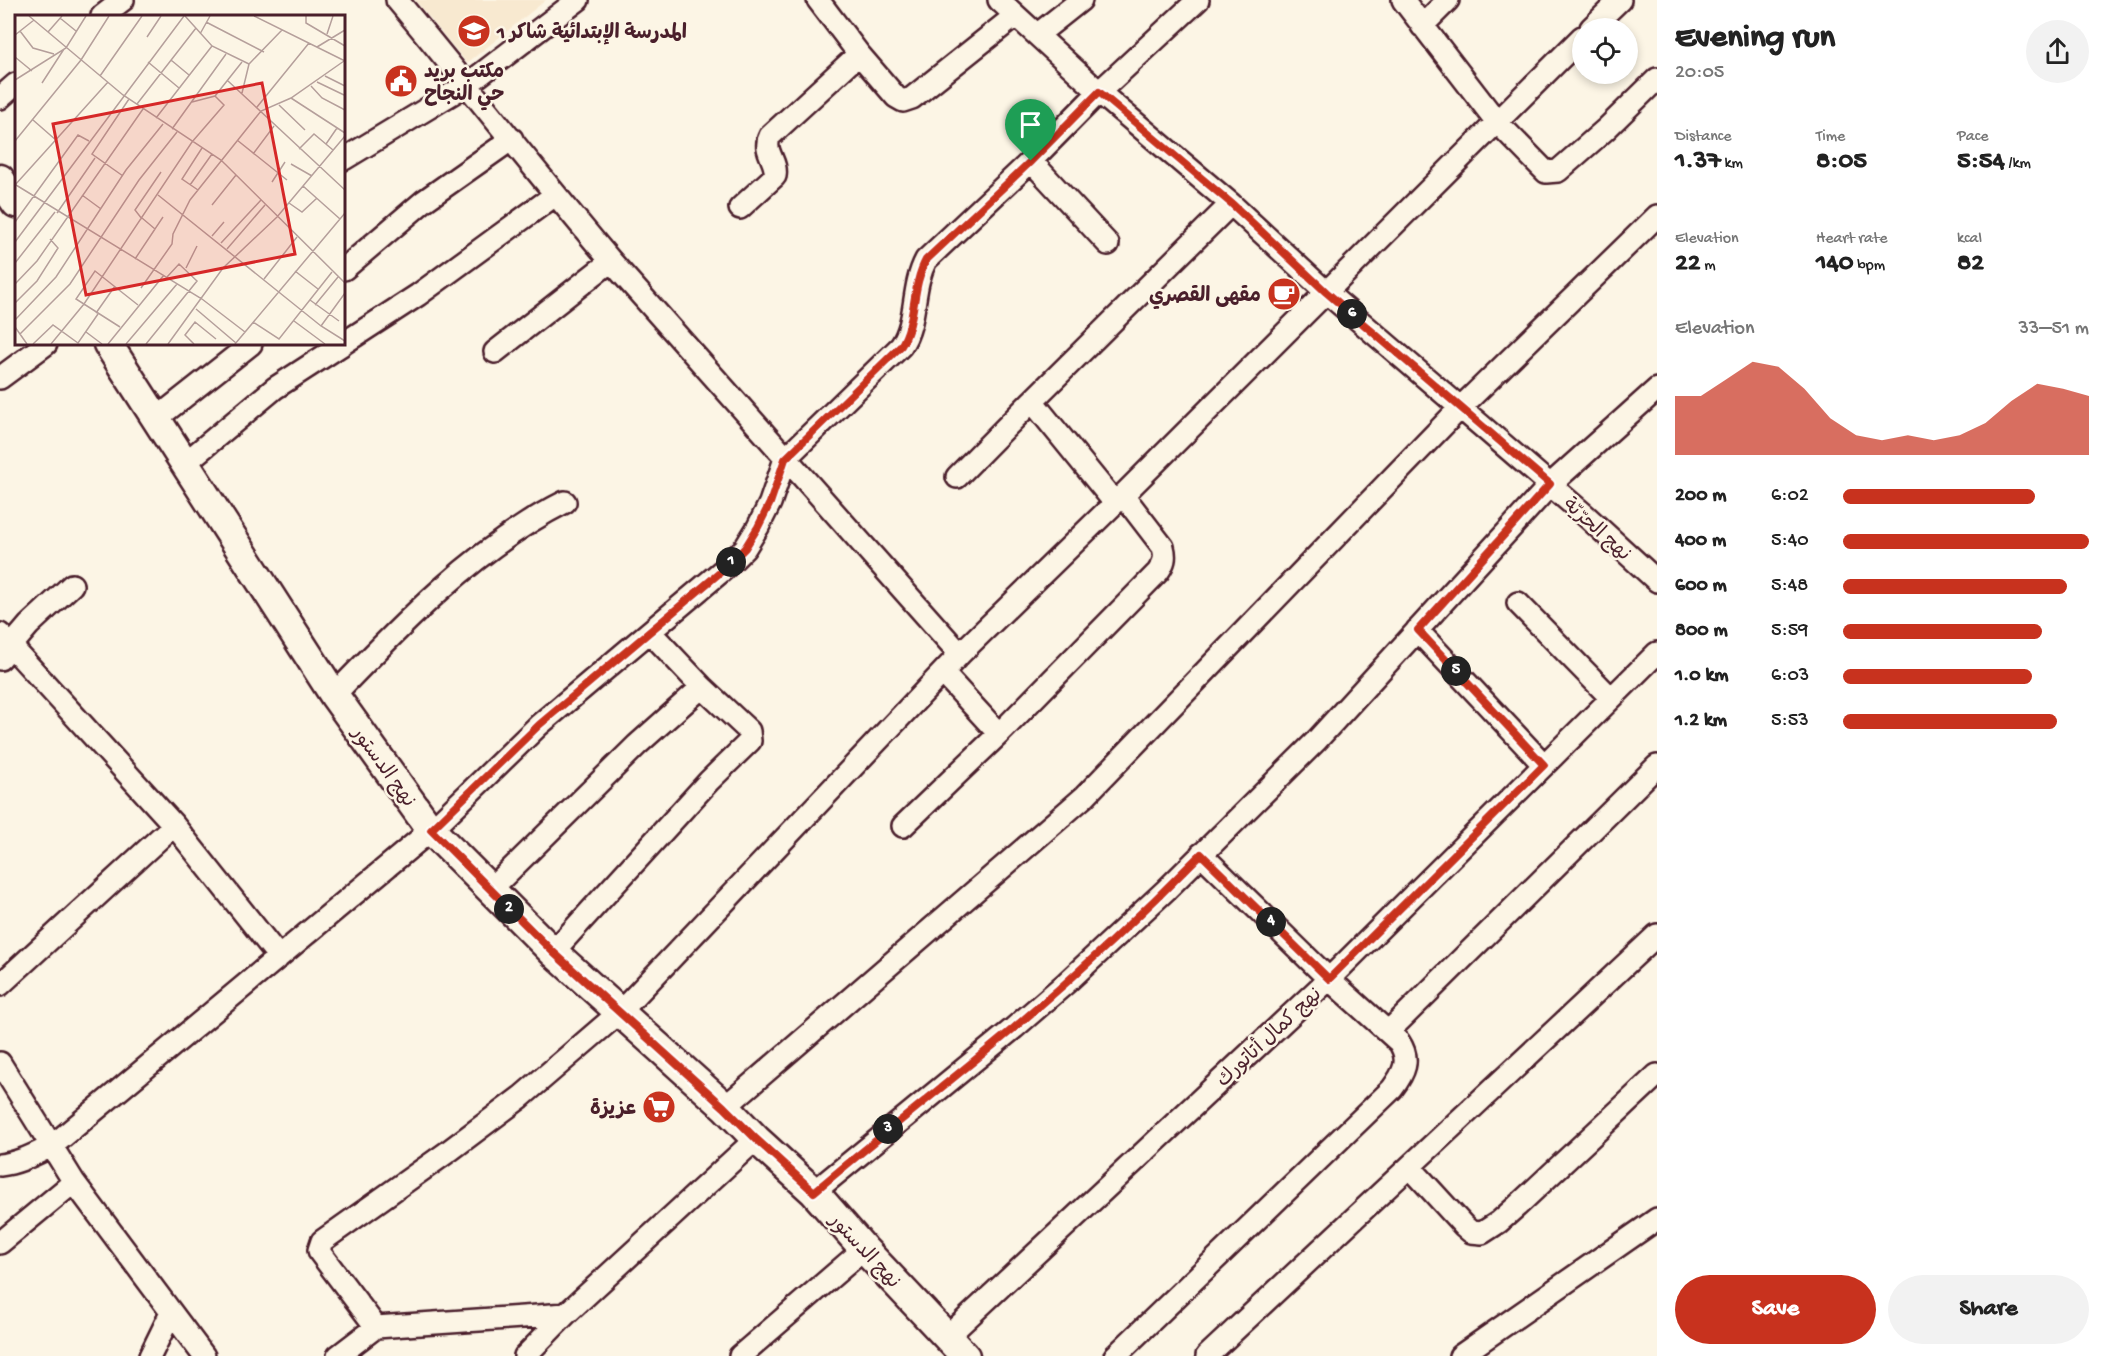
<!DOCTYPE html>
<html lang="en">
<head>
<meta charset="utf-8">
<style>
  body { margin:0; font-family:"Gochi Hand","Playpen Sans Arabic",sans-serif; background:#f2f2f2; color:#222; height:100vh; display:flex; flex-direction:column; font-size:22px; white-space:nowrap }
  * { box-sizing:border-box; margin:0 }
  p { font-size:20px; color:#767676 }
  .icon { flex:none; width:33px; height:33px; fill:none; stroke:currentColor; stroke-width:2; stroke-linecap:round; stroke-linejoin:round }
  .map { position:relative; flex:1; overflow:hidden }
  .sheet { display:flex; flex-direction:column; background:#fff; width:450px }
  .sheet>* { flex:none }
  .tools { position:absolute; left:1572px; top:18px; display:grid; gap:12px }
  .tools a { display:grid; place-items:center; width:66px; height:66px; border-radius:50%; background:#fff; box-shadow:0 3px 9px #0003; font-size:30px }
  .pin { position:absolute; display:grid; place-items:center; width:51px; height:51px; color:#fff; margin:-62px -26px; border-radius:50% 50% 50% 0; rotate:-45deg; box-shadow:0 0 6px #0007 }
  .pin .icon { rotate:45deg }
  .km { position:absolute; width:30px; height:30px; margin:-15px; border-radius:50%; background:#222; color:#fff; font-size:16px; line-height:30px; text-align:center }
  .round { display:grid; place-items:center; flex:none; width:63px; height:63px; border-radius:32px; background:#f2f2f2 }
  .head { display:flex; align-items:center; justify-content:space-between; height:102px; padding:0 18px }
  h1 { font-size:33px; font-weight:700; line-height:45px }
  .stats { display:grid; grid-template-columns:repeat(3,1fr); gap:9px; height:102px; padding:6px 18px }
  .stats div { display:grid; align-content:center }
  .stats b { font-size:26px; font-weight:700 }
  .stats small { font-size:16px; font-weight:400 }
  .stats p { font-size:16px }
  .chart { height:168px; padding:12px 18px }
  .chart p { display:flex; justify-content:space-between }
  .chart svg { width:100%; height:108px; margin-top:6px; fill:#c8321e; opacity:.7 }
  .action { display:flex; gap:12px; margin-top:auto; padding:12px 18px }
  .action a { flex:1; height:69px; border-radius:36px; background:#c8321e; color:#fff; font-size:24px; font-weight:700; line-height:69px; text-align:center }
  .action a+a { background:#f2f2f2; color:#222 }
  ul { padding:0 18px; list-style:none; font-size:20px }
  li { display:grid; grid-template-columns:96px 72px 1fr; align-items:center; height:45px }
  li i { height:15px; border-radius:8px; background:#c8321e }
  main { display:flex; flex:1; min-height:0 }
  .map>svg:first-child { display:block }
</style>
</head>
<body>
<main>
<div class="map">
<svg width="1657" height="1356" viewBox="0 0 1657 1356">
  <rect width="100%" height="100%" fill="#fcf5e5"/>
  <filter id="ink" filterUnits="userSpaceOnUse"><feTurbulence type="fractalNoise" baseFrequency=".0167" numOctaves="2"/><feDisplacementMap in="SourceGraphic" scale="12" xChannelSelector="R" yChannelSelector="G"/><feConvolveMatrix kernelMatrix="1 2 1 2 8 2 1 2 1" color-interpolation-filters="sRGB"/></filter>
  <g filter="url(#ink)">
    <path fill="#f8e9d0" d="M415 0H546L467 63Z"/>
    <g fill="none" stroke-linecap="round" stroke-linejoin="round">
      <defs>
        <path id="street" d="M397 0C469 86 538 175 611 261L960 654
          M818 0 859 54 896 97 903 101 912 98 1015 16
          M999 0 1099 92 1231 204 1326 292 1585 515 1657 581
          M1403 0 1497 122 1546 172 1558 171 1606 129 1657 79
          M102 16 123 0
          M1422 26 1448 0
          M1591 28 1620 0
          M1037 35 1081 0
          M0 98 16 84
          M344 159 468 84 578 0
          M1031 161 1108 244
          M740 208 775 176C778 161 762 151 770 136L859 54
          M344 269 424 201 512 139
          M344 343 418 295 555 195
          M495 352 611 261
          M0 378 46 344
          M1032 401 1231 204
          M156 419 251 344
          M184 464 275 388 343 344
          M957 477 1032 401 1115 503
          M1518 603 1610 697
          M1417 630 1544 765
          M0 634 174 825 279 957
          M0 659 29 625 72 585
          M943 673 999 734
          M334 695C401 625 477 546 565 502
          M903 826 999 734 1158 572C1164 563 1166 558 1163 547L1123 495
          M490 890 637 745 702 687
          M553 952 709 781 750 741 749 731 702 687 650 632
          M0 985 174 825
          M1388 1032 1657 766
          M0 1063 74 1182 204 1356
          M725 1107 1084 797 1460 408 1657 216
          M0 1165C19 1163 35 1154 52 1146L431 830 539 725 723 570 745 548 758 527 770 503 785 459 901 346C918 321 911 288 926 260L1031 161 1099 92 1198 0
          M1410 1167 1464 1226 1471 1232 1482 1233 1499 1222 1517 1206 1657 1075
          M814 1192 1014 1028 1066 983 1166 890 1317 740 1550 485 1657 389
          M0 1243 74 1182
          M376 1327 320 1253 319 1250 322 1241 449 1151 521 1097 620 1012 960 654 1115 503 1582 37
          M948 1336 1329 979 1657 653
          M150 1356 171 1313
          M338 1356 376 1327 566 1314
          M525 1356 566 1314 756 1139
          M740 1356 864 1249
          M1115 1356 1392 1089C1404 1073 1411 1060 1399 1042L1329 979 1201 854
          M1207 1356 1657 935
          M1460 1356 1657 1219"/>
        <path id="secondary" d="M0 179 16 203
          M108 344 334 695 431 830 553 952 725 1107 756 1139 814 1192 864 1249 965 1356"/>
      </defs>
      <use href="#street" stroke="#4a1f2b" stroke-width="26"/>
      <use href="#secondary" stroke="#4a1f2b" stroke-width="33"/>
      <use href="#street" stroke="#fcf5e5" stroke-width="21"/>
      <use href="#secondary" stroke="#fcf5e5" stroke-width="28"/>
    </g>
  </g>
  <g fill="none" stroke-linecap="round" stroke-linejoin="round" filter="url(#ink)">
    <defs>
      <path id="route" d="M1099 92 1232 204 1326 292 1550 484 1418 630 1544 765 1329 979 1201 854C1141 915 1079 973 1014 1028 948 1083 880 1136 814 1192L756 1139 724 1107 553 952 431 830 539 725 723 570 745 548 758 527 770 503 785 459 901 346C917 320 911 288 926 260L1031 161Z"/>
    </defs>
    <use href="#route" stroke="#fff" stroke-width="12"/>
    <use href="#route" stroke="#c8321e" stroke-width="8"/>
  </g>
  <defs>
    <symbol id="school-disc" viewBox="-11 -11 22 22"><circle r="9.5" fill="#c8321e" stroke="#fcf5e5"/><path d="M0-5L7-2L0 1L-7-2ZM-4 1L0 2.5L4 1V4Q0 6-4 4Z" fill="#fff"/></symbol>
    <symbol id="civic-disc" viewBox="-11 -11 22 22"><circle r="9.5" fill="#c8321e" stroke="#fcf5e5"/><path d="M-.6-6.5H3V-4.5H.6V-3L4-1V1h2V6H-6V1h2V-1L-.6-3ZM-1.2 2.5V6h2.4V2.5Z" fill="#fff"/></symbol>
    <symbol id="cafe-disc" viewBox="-11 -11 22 22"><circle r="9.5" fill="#c8321e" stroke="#fcf5e5"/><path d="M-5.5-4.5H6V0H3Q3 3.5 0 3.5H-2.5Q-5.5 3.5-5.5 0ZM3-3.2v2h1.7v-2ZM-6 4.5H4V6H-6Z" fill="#fff"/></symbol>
    <symbol id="supermarket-disc" viewBox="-11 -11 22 22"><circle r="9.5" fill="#c8321e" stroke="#fcf5e5"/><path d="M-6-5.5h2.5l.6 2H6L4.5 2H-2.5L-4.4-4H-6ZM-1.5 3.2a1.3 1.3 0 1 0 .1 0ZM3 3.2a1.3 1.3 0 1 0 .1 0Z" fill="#fff"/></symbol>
  </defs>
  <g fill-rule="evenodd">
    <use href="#school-disc" x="455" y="12" width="38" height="38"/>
    <use href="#civic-disc" x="382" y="62" width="38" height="38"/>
    <use href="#cafe-disc" x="1265" y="275" width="38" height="38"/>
    <use href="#supermarket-disc" x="640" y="1088" width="38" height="38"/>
  </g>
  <g text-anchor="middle" stroke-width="5" stroke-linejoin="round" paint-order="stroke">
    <g font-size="20" font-weight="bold" fill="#4a1f2b" stroke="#fcf5e5" text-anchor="start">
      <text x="497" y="38">المدرسة الإبتدائية شاكر 1</text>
      <text x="424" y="77">مكتب بريد<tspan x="424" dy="23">حي النجاح</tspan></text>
      <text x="1261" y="301" text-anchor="end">مقهى القصري</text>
      <text x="636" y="1114" text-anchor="end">عزيزة</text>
    </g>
    <g font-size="20" fill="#4a1f2b" stroke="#fcf5e5">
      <text transform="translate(1598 528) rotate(42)" y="7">نهج الحرّيّة</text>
      <text transform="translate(385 766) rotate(54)" y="7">نهج الدستور</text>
      <text transform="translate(1268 1036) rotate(-43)" y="7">نهج كمال أتاتورك</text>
      <text transform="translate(866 1250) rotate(47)" y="7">نهج الدستور</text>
    </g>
  </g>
  <g transform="translate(15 15)">
    <rect width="330" height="330" fill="#fcf5e5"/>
    <path fill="none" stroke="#b59f9b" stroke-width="1.5" d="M14 1 108 80 206 145 330 268M170 1 197 31 234 49 267 15M239 1 330 46M291 1V8L330 31M45 3 61 16M191 7 249 37M5 16 18 33 39 39M33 17 47 1M185 19 195 1M312 19 318 1M0 20 19 5M132 22 146 1M302 32 330 15M0 42 17 56M156 45 174 60M133 47 164 73M85 61 127 1M310 61 330 71M0 65 51 33 71 1M213 66 330 175M302 67 329 80M27 68 49 34M296 71 307 83 330 95M227 78 234 49M276 83 330 118M177 87 200 81 227 47M122 89 181 13M264 90 290 115M242 92 294 28M141 103 197 31M18 105 42 126M157 114 211 39M222 125 272 165M0 126 66 45 94 1M311 129 322 113M284 134 299 119 318 135M238 139 259 111M276 149 297 161M108 161 77 139 114 84M257 167 270 147M0 170 93 67M1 170 187 284 230 317M175 170 197 139M288 171 325 204M183 175 167 164 187 133M67 180 86 194M143 180 306 311 330 326M274 188 287 197 302 183M197 190 221 160M42 198 80 143M127 203 140 214 148 202M127 204 120 195 146 157M0 207 63 120 74 126M197 221 209 207M0 227 169 1M206 228 246 185M212 234 250 190M120 244 140 214M0 248 40 197M171 253 182 231M280 256 303 274M249 264 282 222M0 269 22 246 128 94M126 273 157 229 158 219 175 185 246 96 276 83 329 46M295 285 324 306M0 288 22 266 43 233 35 224M300 290 323 262M181 294 221 328M81 298 100 271M0 305 41 262 111 155 148 109M279 306 310 329M238 307 264 324 317 257M306 311 330 278M0 312 12 329M105 312 61 284 80 256 123 290M71 317 87 329M5 319 55 269 124 165 162 117M18 329 38 310 63 328 83 299M36 329 69 289 177 127 209 90 200 81M93 329 149 260M111 329 162 269M131 329 182 266 164 249 152 262M153 329 208 253 262 202 330 121M179 329 170 320 180 307 201 324M220 329 330 198"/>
    <path fill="#d62828" fill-opacity="0.15" stroke="#d62828" stroke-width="3" d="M247 68 280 239 71 280 38 109Z"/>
    <rect width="330" height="330" fill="none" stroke="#4a1f2b" stroke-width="3"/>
  </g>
</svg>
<div class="tools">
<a><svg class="icon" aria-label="locate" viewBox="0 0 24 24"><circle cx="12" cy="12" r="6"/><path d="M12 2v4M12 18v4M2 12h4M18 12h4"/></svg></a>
</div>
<div class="pin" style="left:1031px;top:161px;background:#1e9e55"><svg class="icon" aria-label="arrive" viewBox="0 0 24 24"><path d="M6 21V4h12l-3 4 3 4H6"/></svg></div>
<b class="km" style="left:731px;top:562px">1</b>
<b class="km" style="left:509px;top:909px">2</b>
<b class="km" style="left:888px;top:1129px">3</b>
<b class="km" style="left:1271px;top:922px">4</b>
<b class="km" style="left:1456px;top:671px">5</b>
<b class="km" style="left:1352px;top:314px">6</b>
</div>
<section class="sheet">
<div class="head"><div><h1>Evening run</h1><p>20:05</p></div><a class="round"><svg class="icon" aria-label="share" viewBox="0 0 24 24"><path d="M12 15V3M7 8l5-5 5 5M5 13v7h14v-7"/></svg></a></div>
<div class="stats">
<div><p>Distance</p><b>1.37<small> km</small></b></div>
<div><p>Time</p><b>8:05</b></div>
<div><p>Pace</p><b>5:54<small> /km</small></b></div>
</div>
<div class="stats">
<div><p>Elevation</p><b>22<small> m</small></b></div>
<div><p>Heart rate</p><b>140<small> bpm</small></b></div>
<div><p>kcal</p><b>82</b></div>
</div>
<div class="chart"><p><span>Elevation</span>33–51 m</p>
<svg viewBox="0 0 160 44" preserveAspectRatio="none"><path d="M0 44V20L10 20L20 13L30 6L40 8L50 17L60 29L70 36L80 38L90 36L100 38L110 36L120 31L130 22L140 15L150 17L160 20V44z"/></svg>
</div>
<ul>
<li><b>200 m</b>6:02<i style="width:78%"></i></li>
<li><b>400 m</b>5:40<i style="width:100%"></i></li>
<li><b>600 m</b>5:48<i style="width:91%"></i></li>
<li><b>800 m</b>5:59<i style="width:81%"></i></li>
<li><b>1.0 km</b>6:03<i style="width:77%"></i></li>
<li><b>1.2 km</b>5:53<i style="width:87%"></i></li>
</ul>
<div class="action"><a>Save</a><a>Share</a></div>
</section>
</main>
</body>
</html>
